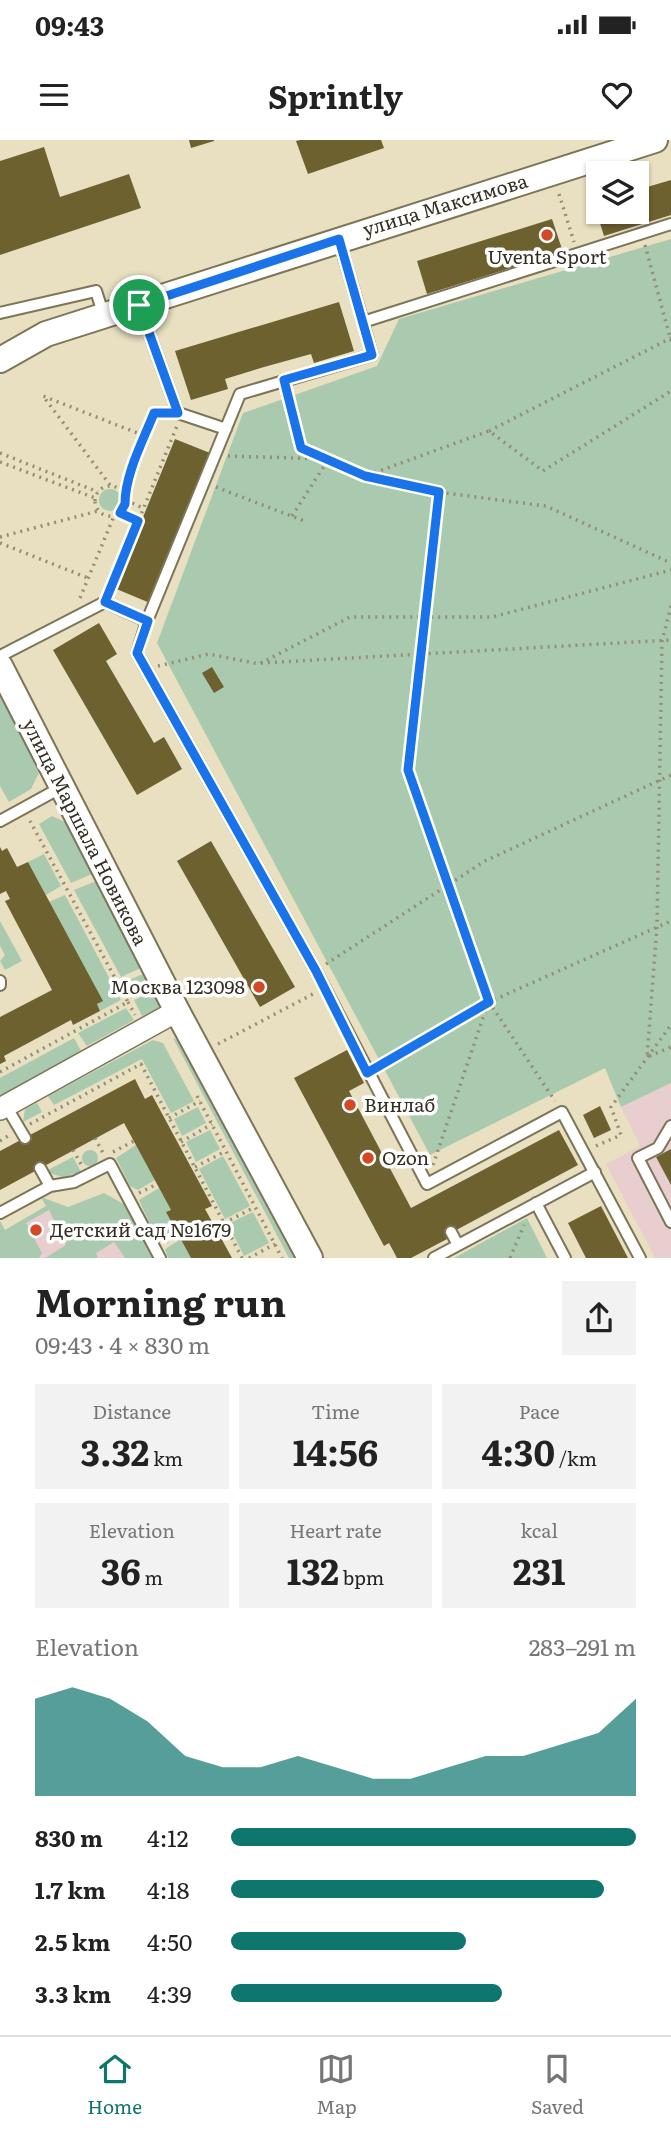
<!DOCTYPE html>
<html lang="en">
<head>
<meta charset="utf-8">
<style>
  body { margin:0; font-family:Literata,serif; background:#f2f2f2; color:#222; height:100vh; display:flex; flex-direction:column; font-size:26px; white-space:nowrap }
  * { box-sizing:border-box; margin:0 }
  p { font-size:23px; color:#767676 }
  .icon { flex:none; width:38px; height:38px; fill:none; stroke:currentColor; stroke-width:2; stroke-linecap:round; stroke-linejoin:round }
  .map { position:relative; height:1118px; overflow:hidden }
  .drawer { display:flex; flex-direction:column; background:#fff; flex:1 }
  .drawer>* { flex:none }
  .fabs { position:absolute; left:586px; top:21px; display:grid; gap:14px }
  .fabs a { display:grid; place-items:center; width:63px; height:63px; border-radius:0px; background:#fff; box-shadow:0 2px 5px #0004; font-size:35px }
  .pin { position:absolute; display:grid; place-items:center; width:60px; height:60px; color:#fff; margin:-30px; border:4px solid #fff; border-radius:50%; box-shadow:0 2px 7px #0007 }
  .round { display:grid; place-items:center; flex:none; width:74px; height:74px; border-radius:0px; background:#f2f2f2 }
  .head { display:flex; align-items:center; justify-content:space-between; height:119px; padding:0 35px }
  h1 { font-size:38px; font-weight:700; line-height:52px }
  .figures { display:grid; grid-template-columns:repeat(3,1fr); gap:10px; height:119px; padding:7px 35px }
  .figures div { display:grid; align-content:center; border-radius:0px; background:#f2f2f2; text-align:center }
  .figures b { font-size:35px; font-weight:700 }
  .figures small { font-size:19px; font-weight:400 }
  .figures p { font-size:19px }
  .chart { height:196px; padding:14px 35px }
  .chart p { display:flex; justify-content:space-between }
  .chart svg { width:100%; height:126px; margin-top:7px; fill:#0f766e; opacity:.7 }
  ul { padding:0 35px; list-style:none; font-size:23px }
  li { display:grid; grid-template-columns:112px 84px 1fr; align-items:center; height:52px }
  li i { height:18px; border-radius:9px; background:#0f766e }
  .status { display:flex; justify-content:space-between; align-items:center; height:49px; padding:0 35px; background:#fff; direction:ltr }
  .status svg { height:19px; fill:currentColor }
  header { display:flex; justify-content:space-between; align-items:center; height:91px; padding:0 35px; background:#fff; font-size:32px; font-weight:700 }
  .tabs { display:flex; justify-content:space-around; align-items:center; height:98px; border-top:2px solid #e0e0e0; background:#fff; font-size:19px; color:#767676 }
  .tabs a { display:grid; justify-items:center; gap:4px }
  .tabs .current { color:#0f766e }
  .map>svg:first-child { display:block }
</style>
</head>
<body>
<div class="status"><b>09:43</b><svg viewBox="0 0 49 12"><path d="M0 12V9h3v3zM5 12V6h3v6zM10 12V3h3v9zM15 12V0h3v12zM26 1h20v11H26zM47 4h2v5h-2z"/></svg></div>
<header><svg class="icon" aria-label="menu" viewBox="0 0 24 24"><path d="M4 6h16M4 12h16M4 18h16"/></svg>Sprintly<svg class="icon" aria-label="heart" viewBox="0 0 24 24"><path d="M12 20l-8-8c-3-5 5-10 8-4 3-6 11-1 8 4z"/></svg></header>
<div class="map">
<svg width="671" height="1118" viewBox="0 0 671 1118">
  <rect width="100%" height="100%" fill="#e8e0c0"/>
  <path fill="#e9ced0" d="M671 943V1118H655L606 1024 640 1006 621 967Z
    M49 1070 73 1118H0V1097Z
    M121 1090 136 1118H73Z"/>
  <path fill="#a9caaf" d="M671 99V943L621 967 605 928 430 1015 157 503 243 273 377 226 399 179Z
    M99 360a11 11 0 1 1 22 0a11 11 0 1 1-22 0Z
    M0 552 39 633 31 649 9 662 0 646Z
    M52 676 65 682 92 734 71 743 39 684Z
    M44 714 61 746 46 755 28 722Z
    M96 741 143 827 121 837 74 750Z
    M65 755 121 860 100 871 97 864 102 861 49 762Z
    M0 781 22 821 5 830 0 821 5 815 0 806Z
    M146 833 153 846 129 856 124 842Z
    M155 851 163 866 142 876 134 860Z
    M126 868 134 880 87 906 78 893Z
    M74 898 81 911 0 956V938Z
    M173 898 183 903 298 1118H289Z
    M153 900 163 903 194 961 171 973 142 919 54 965 48 956Z
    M37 963 42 972 23 982 25 969Z
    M198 967 206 983 182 996 174 979Z
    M210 990 220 1009 196 1022 186 1002Z
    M136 1005 155 1040 138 1050 130 1046 116 1018Z
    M82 1018a8 8 0 1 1 16 0a8 8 0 1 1-16 0Z
    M223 1016 250 1066 225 1079 199 1029Z
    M73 1017 81 1032 63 1037 49 1033 48 1030Z
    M159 1048 171 1070 167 1072 177 1091 165 1098 154 1093 139 1060Z
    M104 1053 127 1066 154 1118H125L114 1102 96 1113 98 1118H45L66 1105 49 1070 26 1083 42 1113 39 1118H0V1081L5 1090 46 1066 41 1057 68 1067Z
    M253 1072 269 1103 244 1116 228 1084Z
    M527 1078 547 1118H454Z
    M181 1099 191 1118H168L165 1109Z"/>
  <path fill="#6e6130" d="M189 0H214V1L191 8Z
    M300 0H381L384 8 308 34 296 1Z
    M44 7 60 57 129 34 141 68 0 115V21Z
    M671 40V75L604 96 594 64 598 62V72H637V50Z
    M552 79 563 112 427 154 417 121Z
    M339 162 354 211 314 223 311 214 264 227 225 239 228 249 191 260 175 211Z
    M175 299 210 313 150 463 114 448Z
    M99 483 117 514 106 521 154 603 164 597 182 629 137 655 53 510Z
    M212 527 224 547 214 553 202 533Z
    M211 701 295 847 260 867 177 721Z
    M0 707 2 711 7 708 17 727 28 722 103 861 97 864 100 871 73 885 71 880 4 916 6 921 0 924V877L52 850 5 761 10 759 6 751 0 754Z
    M347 910 364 943 349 951 411 1068 559 990 578 1025 447 1095 449 1098 411 1118H397L389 1103 384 1106 294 938Z
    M135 939 145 959 152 955 212 1066 205 1069 232 1118H191L166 1072 171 1070 124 983 0 1050V1011Z
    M600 966 611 990 594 998 583 975Z
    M671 1009V1045L656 1017Z
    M601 1066 628 1118H586L568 1083Z"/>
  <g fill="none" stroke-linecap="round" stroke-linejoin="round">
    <defs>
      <path id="service" d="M339 100 363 182
        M139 165 178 273 226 289
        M0 173 96 151 104 176
        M147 481 137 513 316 831 427 1044 562 972 640 1118
        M0 516 105 462 147 481 240 254 372 215 363 182 671 84
        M0 681 62 647
        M0 841V845
        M6 966 25 998
        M671 986 658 1008 638 1018 671 1082
        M40 1028 50 1046
        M536 1063 565 1118
        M0 1073 50 1046 74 1042 110 1024 160 1118
        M451 1092 458 1105
        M434 1118 595 1032"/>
      <path id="minor" d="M0 969 177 871"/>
      <path id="tertiary" d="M0 220 46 194 655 0
        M0 526 177 871 310 1118"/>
    </defs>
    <use href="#service" stroke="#7c7558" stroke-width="14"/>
    <use href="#minor" stroke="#7c7558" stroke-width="24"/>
    <use href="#tertiary" stroke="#7c7558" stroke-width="28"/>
    <path stroke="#948e77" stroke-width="3.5" stroke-dasharray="2 5" stroke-linecap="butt" d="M559 54 574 102
      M645 105 671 201
      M287 253 301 308 365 336 438 352 546 366 671 423
      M489 291 671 198
      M0 313 98 352
      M228 316 326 319
      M0 322 95 358
      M368 335 489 291 543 331 671 251
      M110 345 43 256 145 296
      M95 361a15 15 0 1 1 30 0a15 15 0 1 1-30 0Z
      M216 347 307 382
      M438 352 408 630 489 862 555 961
      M123 353 154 273H164
      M126 360 143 368
      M120 373 137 380
      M292 376 328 320
      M0 397 98 371
      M0 403 88 438
      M110 451 177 286
      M80 458 114 376
      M671 466 662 501 657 786 647 917 671 907
      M261 523 671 500
      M158 526 209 514 259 524 350 477H492L671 430
      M326 824 485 721 671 635
      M128 862 135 875
      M218 904 313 854
      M379 926 489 862 671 781
      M0 932 128 862 30 681
      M197 956 282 1118
      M169 978 200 961
      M30 984 141 924 242 1118
      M95 998 103 1013
      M0 1001 8 996
      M181 1002 212 984
      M596 1006 621 995 611 967 671 885
      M73 1010 81 1024
      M113 1012 134 1001
      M433 1025 488 863
      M195 1027 226 1011
      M139 1053 157 1044
      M224 1083 255 1067
      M166 1102 179 1096
      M249 1118 275 1104
      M510 1118 524 1085"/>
    <use href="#service" stroke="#fff" stroke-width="10"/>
    <use href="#minor" stroke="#fff" stroke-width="21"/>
    <use href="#tertiary" stroke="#fff" stroke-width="24"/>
  </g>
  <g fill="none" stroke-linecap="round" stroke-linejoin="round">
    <defs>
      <path id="route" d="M339 99 372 215 284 240 301 308 365 336 439 352 408 630 489 862 367 933 316 831 137 513 148 481 105 462 138 381 120 373 125 364C125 334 143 301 154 273H178L139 165Z"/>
    </defs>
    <use href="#route" stroke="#fff" stroke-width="14"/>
    <use href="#route" stroke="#1a73e8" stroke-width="9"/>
  </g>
  <g fill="#d34927" stroke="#fff" stroke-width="2.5">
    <circle cx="547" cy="95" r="7"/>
    <circle cx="259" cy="847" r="7"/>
    <circle cx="350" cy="965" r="7"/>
    <circle cx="368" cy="1018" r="7"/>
    <circle cx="36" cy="1090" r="7"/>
  </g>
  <g text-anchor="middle" stroke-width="7" stroke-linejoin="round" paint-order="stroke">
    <g font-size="19" fill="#332f23" stroke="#fff">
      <text transform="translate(445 65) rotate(-17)" y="7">улица Максимова</text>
      <text transform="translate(85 692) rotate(63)" y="7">улица Маршала Новикова</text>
    </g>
    <g font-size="19" fill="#332f23" stroke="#fff" text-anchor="start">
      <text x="547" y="124" text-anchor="middle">Uventa Sport</text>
      <text x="245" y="854" text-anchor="end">Москва 123098</text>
      <text x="364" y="972">Винлаб</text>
      <text x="382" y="1025">Ozon</text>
      <text x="50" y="1097">Детский сад №1679</text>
    </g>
  </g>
</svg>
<div class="fabs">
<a><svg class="icon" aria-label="layers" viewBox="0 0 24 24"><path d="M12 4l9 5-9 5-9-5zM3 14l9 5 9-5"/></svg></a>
</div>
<div class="pin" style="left:139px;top:165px;background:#1e9e55"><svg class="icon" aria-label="arrive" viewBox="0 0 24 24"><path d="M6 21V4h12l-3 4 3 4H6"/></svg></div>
</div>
<section class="drawer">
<div class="head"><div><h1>Morning run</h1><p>09:43 · 4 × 830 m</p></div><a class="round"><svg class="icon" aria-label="share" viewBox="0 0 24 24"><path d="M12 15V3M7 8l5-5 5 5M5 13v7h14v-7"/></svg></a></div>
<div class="figures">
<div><p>Distance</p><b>3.32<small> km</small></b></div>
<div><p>Time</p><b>14:56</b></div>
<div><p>Pace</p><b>4:30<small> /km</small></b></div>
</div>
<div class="figures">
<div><p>Elevation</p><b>36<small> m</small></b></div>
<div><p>Heart rate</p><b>132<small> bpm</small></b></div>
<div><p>kcal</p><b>231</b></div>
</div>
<div class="chart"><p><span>Elevation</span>283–291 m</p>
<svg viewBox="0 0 160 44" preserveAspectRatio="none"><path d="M0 44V10L10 6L20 10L30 18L40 30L50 34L60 34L70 30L80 34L90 38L100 38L110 34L120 30L130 30L140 26L150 22L160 10V44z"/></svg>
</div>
<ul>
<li><b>830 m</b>4:12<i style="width:100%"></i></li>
<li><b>1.7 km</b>4:18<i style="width:92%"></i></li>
<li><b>2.5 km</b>4:50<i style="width:58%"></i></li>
<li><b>3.3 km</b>4:39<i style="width:67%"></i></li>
</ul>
</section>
<nav class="tabs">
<a class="current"><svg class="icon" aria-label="home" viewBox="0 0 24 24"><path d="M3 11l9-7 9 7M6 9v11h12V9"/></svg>Home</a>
<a><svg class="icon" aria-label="map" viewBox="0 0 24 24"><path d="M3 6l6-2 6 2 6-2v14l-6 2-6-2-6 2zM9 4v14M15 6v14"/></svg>Map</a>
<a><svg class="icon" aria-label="saved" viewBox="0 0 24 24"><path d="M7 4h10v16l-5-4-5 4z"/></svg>Saved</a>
</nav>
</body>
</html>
